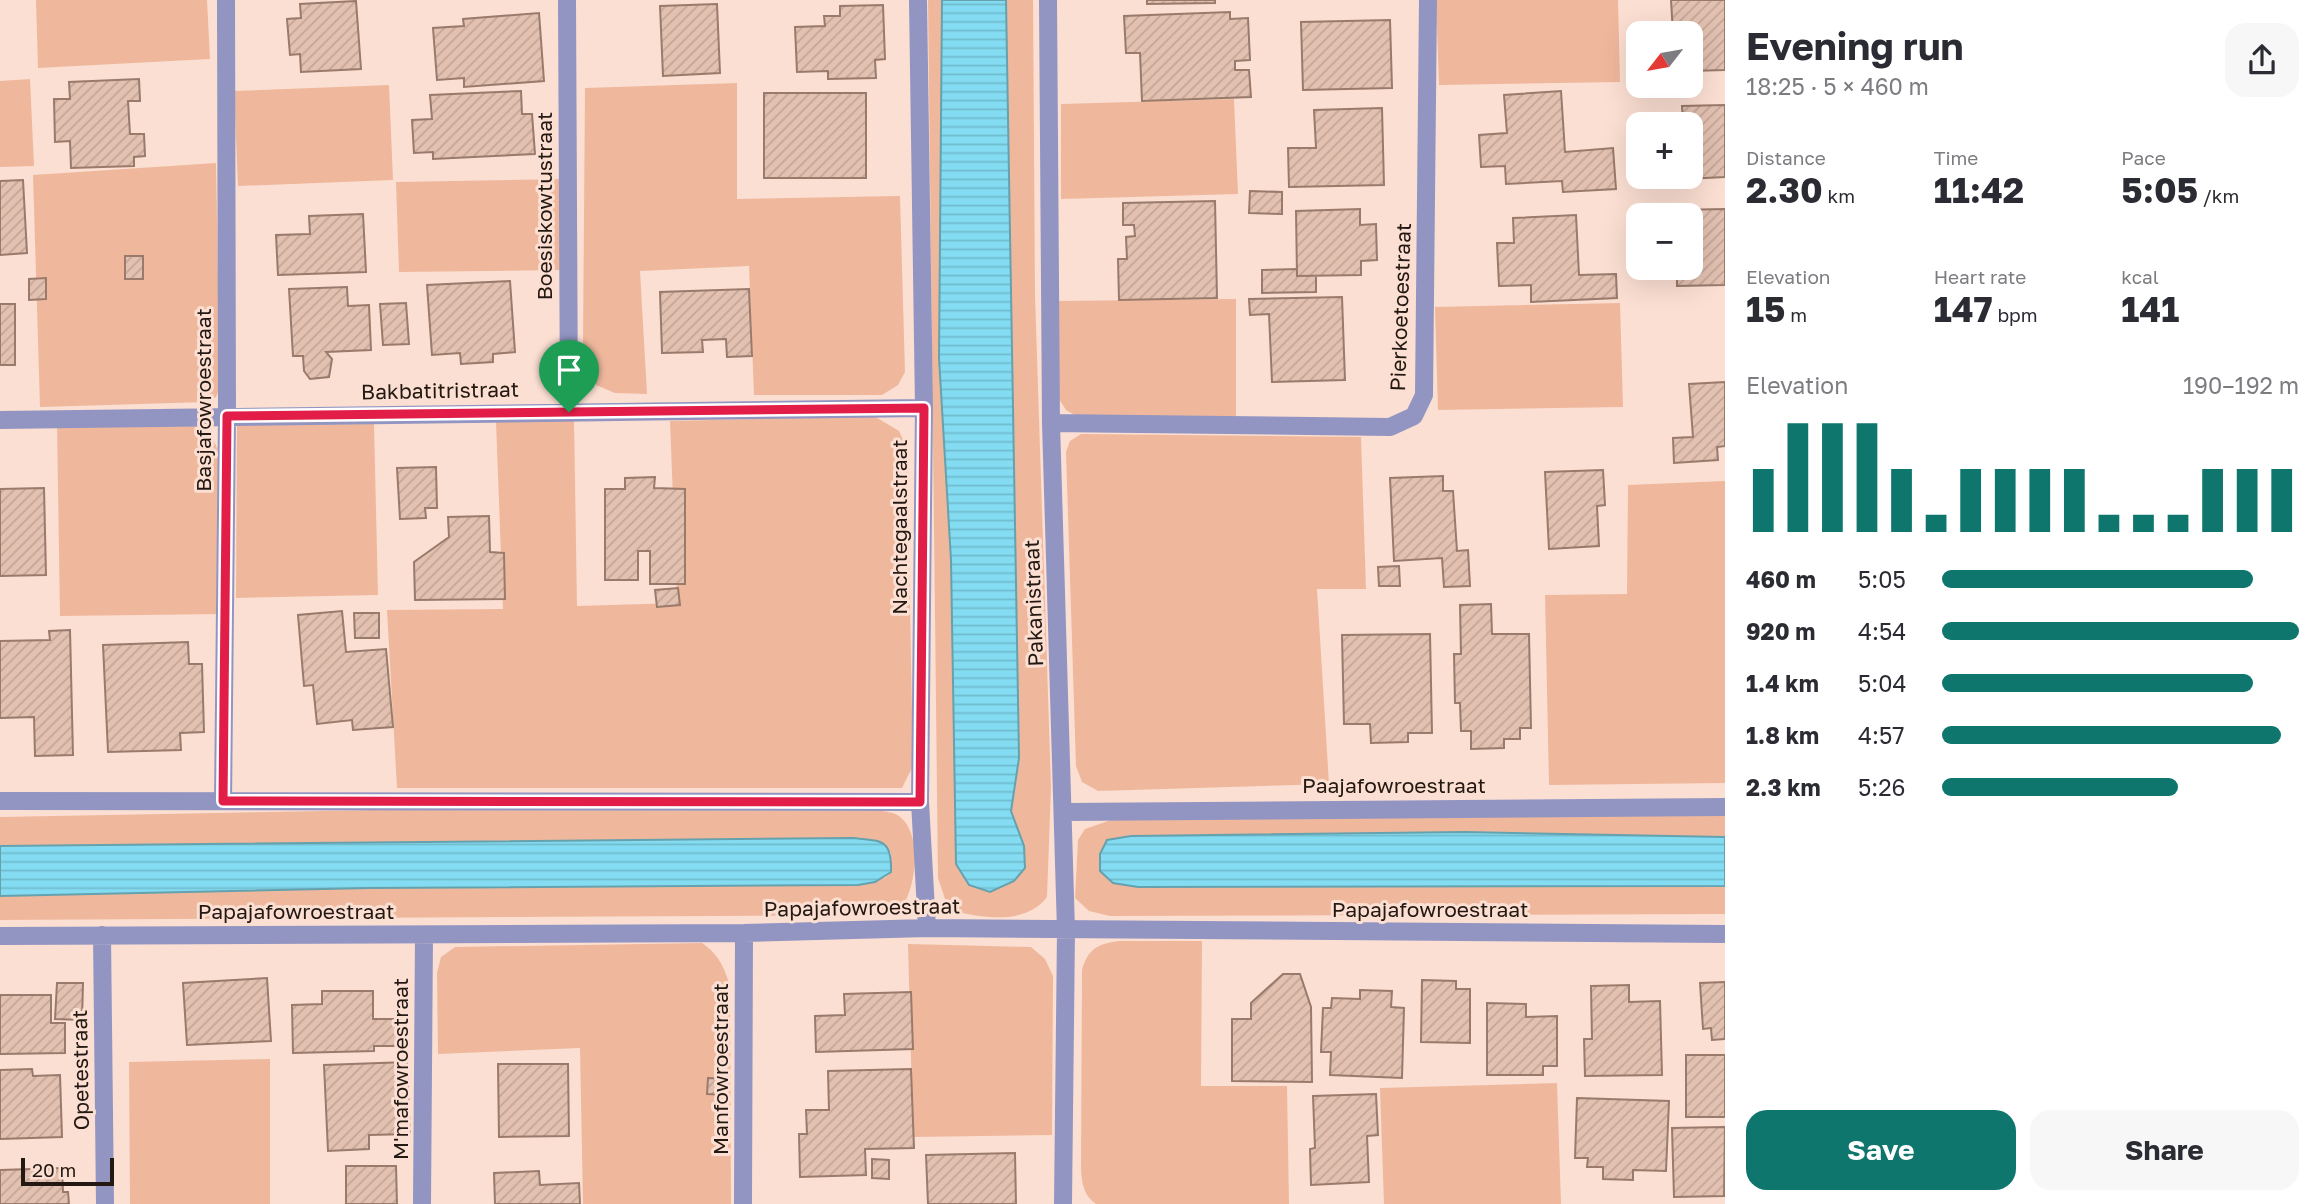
<!DOCTYPE html>
<html lang="en">
<head>
<meta charset="utf-8">
<style>
  body { margin:0; font-family:"Golos Text",sans-serif; background:#f7f7f7; color:#2b2b33; height:100vh; display:flex; flex-direction:column; font-size:26px; white-space:nowrap }
  * { box-sizing:border-box; margin:0 }
  p { font-size:23px; color:#7c7c81 }
  .icon { flex:none; width:38px; height:38px; fill:none; stroke:currentColor; stroke-width:2; stroke-linecap:round; stroke-linejoin:round }
  .map { position:relative; flex:1; overflow:hidden }
  .details { display:flex; flex-direction:column; background:#fff; width:595px }
  .details>* { flex:none }
  .needle { width:46px; rotate:239deg }
  .buttons { position:absolute; left:1626px; top:21px; display:grid; gap:14px }
  .buttons a { display:grid; place-items:center; width:77px; height:77px; border-radius:14px; background:#fff; box-shadow:0 7px 28px #0002; font-size:35px }
  .scale { position:absolute; left:21px; bottom:18px; width:93px; box-sizing:border-box; padding-left:7px; border:4px solid #241812; border-top:0; font-size:19px; line-height:24px; white-space:nowrap; color:#241812; -webkit-text-stroke:5px #fbdfd2; paint-order:stroke }
  .pin { position:absolute; display:grid; place-items:center; width:60px; height:60px; color:#fff; margin:-72px -30px; border-radius:50% 50% 50% 0; rotate:-45deg; box-shadow:0 0 7px #0007 }
  .pin .icon { rotate:45deg }
  .round { display:grid; place-items:center; flex:none; width:74px; height:74px; border-radius:21px; background:#f7f7f7 }
  .summary { display:flex; align-items:center; justify-content:space-between; height:119px; padding:0 21px }
  h1 { font-size:38px; font-weight:700; line-height:52px }
  .metrics { display:grid; grid-template-columns:repeat(3,1fr); gap:10px; height:119px; padding:7px 21px }
  .metrics div { display:grid; align-content:center }
  .metrics b { font-size:35px; font-weight:700 }
  .metrics small { font-size:19px; font-weight:400 }
  .metrics p { font-size:19px }
  .chart { height:196px; padding:14px 21px }
  .chart p { display:flex; justify-content:space-between }
  .chart svg { width:100%; height:126px; margin-top:7px; stroke:#0f766e; stroke-width:6 }
  .action { display:flex; gap:14px; margin-top:auto; padding:14px 21px }
  .action a { flex:1; height:80px; border-radius:21px; background:#0f766e; color:#fff; font-size:28px; font-weight:700; line-height:80px; text-align:center }
  .action a+a { background:#f7f7f7; color:#2b2b33 }
  ul { padding:0 21px; list-style:none; font-size:23px }
  li { display:grid; grid-template-columns:112px 84px 1fr; align-items:center; height:52px }
  li i { height:18px; border-radius:9px; background:#0f766e }
  main { display:flex; flex:1; min-height:0 }
  .map>svg:first-child { display:block }
</style>
</head>
<body>
<main>
<div class="map">
<svg width="1725" height="1204" viewBox="0 0 1725 1204">
  <defs>
    <pattern id="water-rules" width="6" height="5" patternUnits="userSpaceOnUse" patternTransform="scale(1.75)"><rect width="6" height="5" fill="#83dcf1"/><path d="M0 2.5h6" fill="none" stroke="#71bcce"/></pattern>
    <pattern id="building-hatch" width="6" height="6" patternUnits="userSpaceOnUse" patternTransform="scale(1.75)"><rect width="6" height="6" fill="#e3c1b1"/><path d="M-1 1l2-2M0 6l6-6M5 7l2-2" fill="none" stroke="#c3a597"/></pattern>
  </defs>
  <rect width="100%" height="100%" fill="#fbdfd2"/>
  <path fill="#efb89d" d="M36 0H207L210 59 38 68Z
    M928 0H942L939 358 951 560 956 864 1024 846 1011 811 1019 758 1006 0H1033L1035 295 1051 787 1047 897C1027 924 985 919 955 911L945 899 938 878Z
    M1436 0H1618L1620 82 1439 85Z
    M30 79 34 166 0 167V81Z
    M737 83V199L900 196 905 372 898 385 882 395H754L749 266 640 271 647 394 615 393 596 385 583 346 585 88Z
    M389 85 393 180 238 186 234 91Z
    M1234 99 1238 194 1061 199V104Z
    M216 163 220 387 216 397 206 402 40 407 33 175Z
    M561 179 562 270 399 272 396 182Z
    M1236 299V416L1078 417 1066 410 1059 399V301Z
    M1620 303 1623 407 1438 410 1435 307Z
    M874 416 899 431 907 448 913 766 902 788H397L387 610 503 609 496 422 574 419 577 606 677 603 670 421Z
    M188 424C207 429 213 435 219 454L222 614 60 616 57 425Z
    M374 424 378 595 236 598 237 425Z
    M1081 434 1361 437 1366 589H1317L1329 784 1098 791 1082 782 1076 766 1066 452 1070 441Z
    M1725 481V783L1549 785 1545 595 1627 594 1628 485Z
    M1725 808V837L1465 832 1107 840 1100 854V871L1112 883 1138 887 1725 886V914L1110 916 1089 911 1075 898 1078 840 1085 829 1111 820Z
    M373 810 883 811C888 812 895 813 899 816 924 834 916 893 898 913L881 915 0 920V896L885 878 891 872V853L879 841 853 838 0 846V817Z
    M1119 941H1202L1201 1086H1287L1289 1204H1096C1084 1196 1082 1184 1081 1170L1082 970C1088 949 1097 944 1119 941Z
    M702 943C718 954 724 966 730 986L731 1204H583L580 1048 438 1054 437 973 441 957 455 947Z
    M908 944 1031 947 1045 959 1053 976 1052 1135 913 1137Z
    M270 1059V1204H130L129 1062Z
    M1557 1083 1561 1204H1384L1380 1088Z"/>
  <path fill="url(#water-rules)" stroke="#66a1ae" stroke-width="2" d="M942 0H1006L1019 758 1011 811 1024 846 1025 868 1014 881 990 892 969 885 956 864 951 560 939 358Z
    M1465 832 1725 837V886L1138 887 1113 883 1100 871V854L1107 840 1131 836Z
    M853 838C882 841 892 839 891 872L875 882 858 885 370 888 0 896V846Z"/>
  <path fill="url(#building-hatch)" stroke="#997a6b" stroke-width="2" d="M1147 0H1215V3L1147 4Z
    M1671 0H1725V70L1690 71V33H1673Z
    M356 1 361 69 301 72 300 54 290 55 287 19 301 18 300 4Z
    M717 4 720 73 663 76 660 6Z
    M883 5 885 59 875 60 876 78 828 79V71L797 72 795 27 825 26 824 16H840V6Z
    M1230 12V19L1248 18 1250 60 1235 61V70H1249L1251 97 1142 101 1140 53H1126L1124 16Z
    M539 13 544 81 464 87V78L437 80 433 28 464 26 463 19Z
    M1390 20 1392 88 1303 90 1301 22Z
    M139 79 140 101H128L130 134H144L145 156 134 157V166L71 168 70 141 55 142 54 99H70L69 82Z
    M521 91 522 114H532L535 154 433 159V152L414 153 412 120 432 119 430 95Z
    M1561 91 1565 152 1613 148 1616 189 1563 192 1562 181 1506 184 1505 166 1481 167 1479 135 1507 133 1504 95Z
    M764 93H866V178H764Z
    M1725 105V177L1685 179 1690 177V124H1683L1682 106Z
    M1382 108 1384 185 1289 187 1288 148H1316L1314 110Z
    M23 180 27 253 0 255V181Z
    M1250 191 1282 192V214L1249 213Z
    M1215 201 1217 298 1119 300 1118 259H1127L1126 237 1135 236 1134 225H1123V203Z
    M1360 209V225L1376 224 1377 260 1361 261V275L1297 276 1296 211Z
    M1725 209V285L1677 286V268H1690V215H1676V210Z
    M363 214 366 272 278 275 276 235 310 234 309 216Z
    M1576 215 1579 275 1616 274 1617 298 1531 302V285L1499 286 1497 243H1514L1513 218Z
    M125 256H143V279H125Z
    M1297 269V276H1316V292L1262 293V270Z
    M46 278V299L29 300V279Z
    M510 281 515 352 493 354V362L461 364 460 353 432 355 427 285Z
    M347 287 348 306 369 305 371 350 326 352 332 359 329 377 310 379 304 371 303 356H293L289 289Z
    M749 289 752 356 727 357 726 339 702 340 703 352 662 353 660 292Z
    M1342 297 1345 380 1272 382 1269 314 1250 315 1249 299Z
    M406 303 409 344 383 345 380 304Z
    M0 304H15V365H0Z
    M1725 382V446L1717 447 1718 460 1674 463 1673 438 1693 437 1689 384Z
    M436 467 437 508H425L426 518 400 519 397 468Z
    M1603 470 1605 505 1597 506 1599 546 1549 549 1545 472Z
    M1443 476V491H1453L1457 551 1468 550 1470 586 1444 587 1442 558 1394 561 1390 478Z
    M655 477 654 488 685 489V584H650V551H638V580H605V489H625V478Z
    M44 488 46 575 0 576V489Z
    M489 516 490 552 504 553 505 599 415 600 414 562 449 537 448 517Z
    M1399 566 1400 586H1379L1378 567Z
    M678 588 680 605 657 607 655 590Z
    M1491 604 1492 634H1529L1531 728H1520V739H1504V748L1471 749V731H1461L1460 703H1455L1454 654H1461L1460 605Z
    M342 611 346 652 386 649 393 727 353 730 352 720 317 724 313 685 304 686 298 615Z
    M354 613H379V638H355Z
    M70 630 73 755 35 756 34 717 0 718V641L50 640 49 631Z
    M1430 634 1432 733H1408V742L1371 743 1370 724H1344L1342 635Z
    M188 642 189 664H202L204 732 180 733 181 750 108 752 103 645Z
    M1283 974H1300L1311 1007 1312 1082 1232 1081V1019H1251V1003Z
    M267 978 271 1041 187 1045 183 983Z
    M1422 980 1456 981V989H1470V1043L1421 1042Z
    M1725 982V1039L1712 1040 1711 1028 1703 1029 1700 983Z
    M57 983H83L82 1020 55 1019Z
    M1629 985V1002L1660 1001 1662 1075 1585 1076 1584 1039H1592L1591 986Z
    M1360 990 1392 991 1391 1007 1404 1008 1402 1078 1330 1075 1331 1052H1321L1323 1008H1331L1332 998 1360 999Z
    M322 991H373V1019H402L403 1046H374V1051L293 1053 292 1005 322 1004Z
    M911 992 913 1049 816 1052 815 1016 845 1015 844 994Z
    M0 995H51V1023H65V1053L0 1054Z
    M1487 1003 1526 1004V1017L1557 1016V1066H1543V1075H1487Z
    M1686 1055H1725V1117H1686Z
    M407 1062 410 1134 369 1135V1149L328 1151 324 1065Z
    M498 1064H568L569 1136 499 1137Z
    M32 1069 33 1076 60 1075 62 1137 0 1139V1070Z
    M911 1069 914 1148 865 1149 866 1175 800 1177 799 1134H807L806 1110H829L828 1071Z
    M708 1078 728 1079 726 1095 707 1094Z
    M1376 1094 1378 1135 1367 1136 1369 1182 1311 1185 1310 1149 1315 1148 1313 1096Z
    M1577 1098 1669 1101 1666 1171 1633 1170V1180L1603 1179V1167H1587L1588 1158H1575Z
    M1725 1127 1724 1196 1674 1197 1672 1128Z
    M1015 1153 1016 1204H928L926 1155Z
    M872 1159 889 1160V1179L872 1178Z
    M346 1166H396L397 1204H346Z
    M62 1168 63 1192H68L69 1204H0V1170Z
    M539 1171 540 1185 579 1183 580 1204H495L494 1173Z"/>
  <g fill="none" stroke-linecap="round" stroke-linejoin="round">
    <path stroke="#9295c2" stroke-width="18" d="M567 0 569 412
      M918 0 924 408 920 802 927 928
      M1048 0 1051 423 1066 931 1063 1204
      M0 420 924 408
      M1051 423 1390 427 1414 416 1424 395 1428 0
      M0 801 920 802
      M223 801 227 416 226 0
      M1064 812 1725 807
      M102 935 105 1204
      M0 936 744 933 927 928 1725 934
      M422 1204 424 935
      M743 1204 744 933"/>
  </g>
  <g fill="none" stroke-linecap="round" stroke-linejoin="round">
    <defs>
      <path id="route" d="M924 408 920 802 223 801 227 416Z"/>
    </defs>
    <use href="#route" stroke="#fff" stroke-width="14"/>
    <use href="#route" stroke="#e11d48" stroke-width="9"/>
  </g>
  <g text-anchor="middle" stroke-width="6" stroke-linejoin="round" paint-order="stroke">
    <g font-size="21" fill="#241812" stroke="#fbdfd2">
      <text transform="translate(545 206) rotate(-90)" y="7">Boesiskowtustraat</text>
      <text transform="translate(1401 307) rotate(-88)" y="7">Pierkoetoestraat</text>
      <text transform="translate(440 391) rotate(-1)" y="7">Bakbatitristraat</text>
      <text transform="translate(204 400) rotate(-90)" y="7">Basjafowroestraat</text>
      <text transform="translate(900 527) rotate(-90)" y="7">Nachtegaalstraat</text>
      <text transform="translate(1034 603) rotate(-92)" y="7">Pakanistraat</text>
      <text x="1394" y="793">Paajafowroestraat</text>
      <text transform="translate(862 908) rotate(-1)" y="7">Papajafowroestraat</text>
      <text x="1430" y="917">Papajafowroestraat</text>
      <text x="296" y="919">Papajafowroestraat</text>
      <text transform="translate(401 1069) rotate(-90)" y="7">M'mafowroestraat</text>
      <text transform="translate(721 1069) rotate(-90)" y="7">Manfowroestraat</text>
      <text transform="translate(81 1070) rotate(-91)" y="7">Opetestraat</text>
    </g>
  </g>
</svg>
<div class="buttons">
<a><svg class="needle" viewBox="-14 -14 28 28"><path d="M0-13l5 13h-10z" fill="#e53935"/><path d="M0 13l5-13h-10z" fill="#7c7c81"/></svg></a>
<a>+</a>
<a>−</a>
</div>
<div class="scale">20 m</div>
<div class="pin" style="left:569px;top:412px;background:#1e9e55"><svg class="icon" aria-label="arrive" viewBox="0 0 24 24"><path d="M6 21V4h12l-3 4 3 4H6"/></svg></div>
</div>
<section class="details">
<div class="summary"><div><h1>Evening run</h1><p>18:25 · 5 × 460 m</p></div><a class="round"><svg class="icon" aria-label="share" viewBox="0 0 24 24"><path d="M12 15V3M7 8l5-5 5 5M5 13v7h14v-7"/></svg></a></div>
<div class="metrics">
<div><p>Distance</p><b>2.30<small> km</small></b></div>
<div><p>Time</p><b>11:42</b></div>
<div><p>Pace</p><b>5:05<small> /km</small></b></div>
</div>
<div class="metrics">
<div><p>Elevation</p><b>15<small> m</small></b></div>
<div><p>Heart rate</p><b>147<small> bpm</small></b></div>
<div><p>kcal</p><b>141</b></div>
</div>
<div class="chart"><p><span>Elevation</span>190–192 m</p>
<svg viewBox="0 0 160 44" preserveAspectRatio="none"><path d="M5 44V22M15 44V6M25 44V6M35 44V6M45 44V22M55 44V38M65 44V22M75 44V22M85 44V22M95 44V22M105 44V38M115 44V38M125 44V38M135 44V22M145 44V22M155 44V22"/></svg>
</div>
<ul>
<li><b>460 m</b>5:05<i style="width:87%"></i></li>
<li><b>920 m</b>4:54<i style="width:100%"></i></li>
<li><b>1.4 km</b>5:04<i style="width:87%"></i></li>
<li><b>1.8 km</b>4:57<i style="width:95%"></i></li>
<li><b>2.3 km</b>5:26<i style="width:66%"></i></li>
</ul>
<div class="action"><a>Save</a><a>Share</a></div>
</section>
</main>
</body>
</html>
